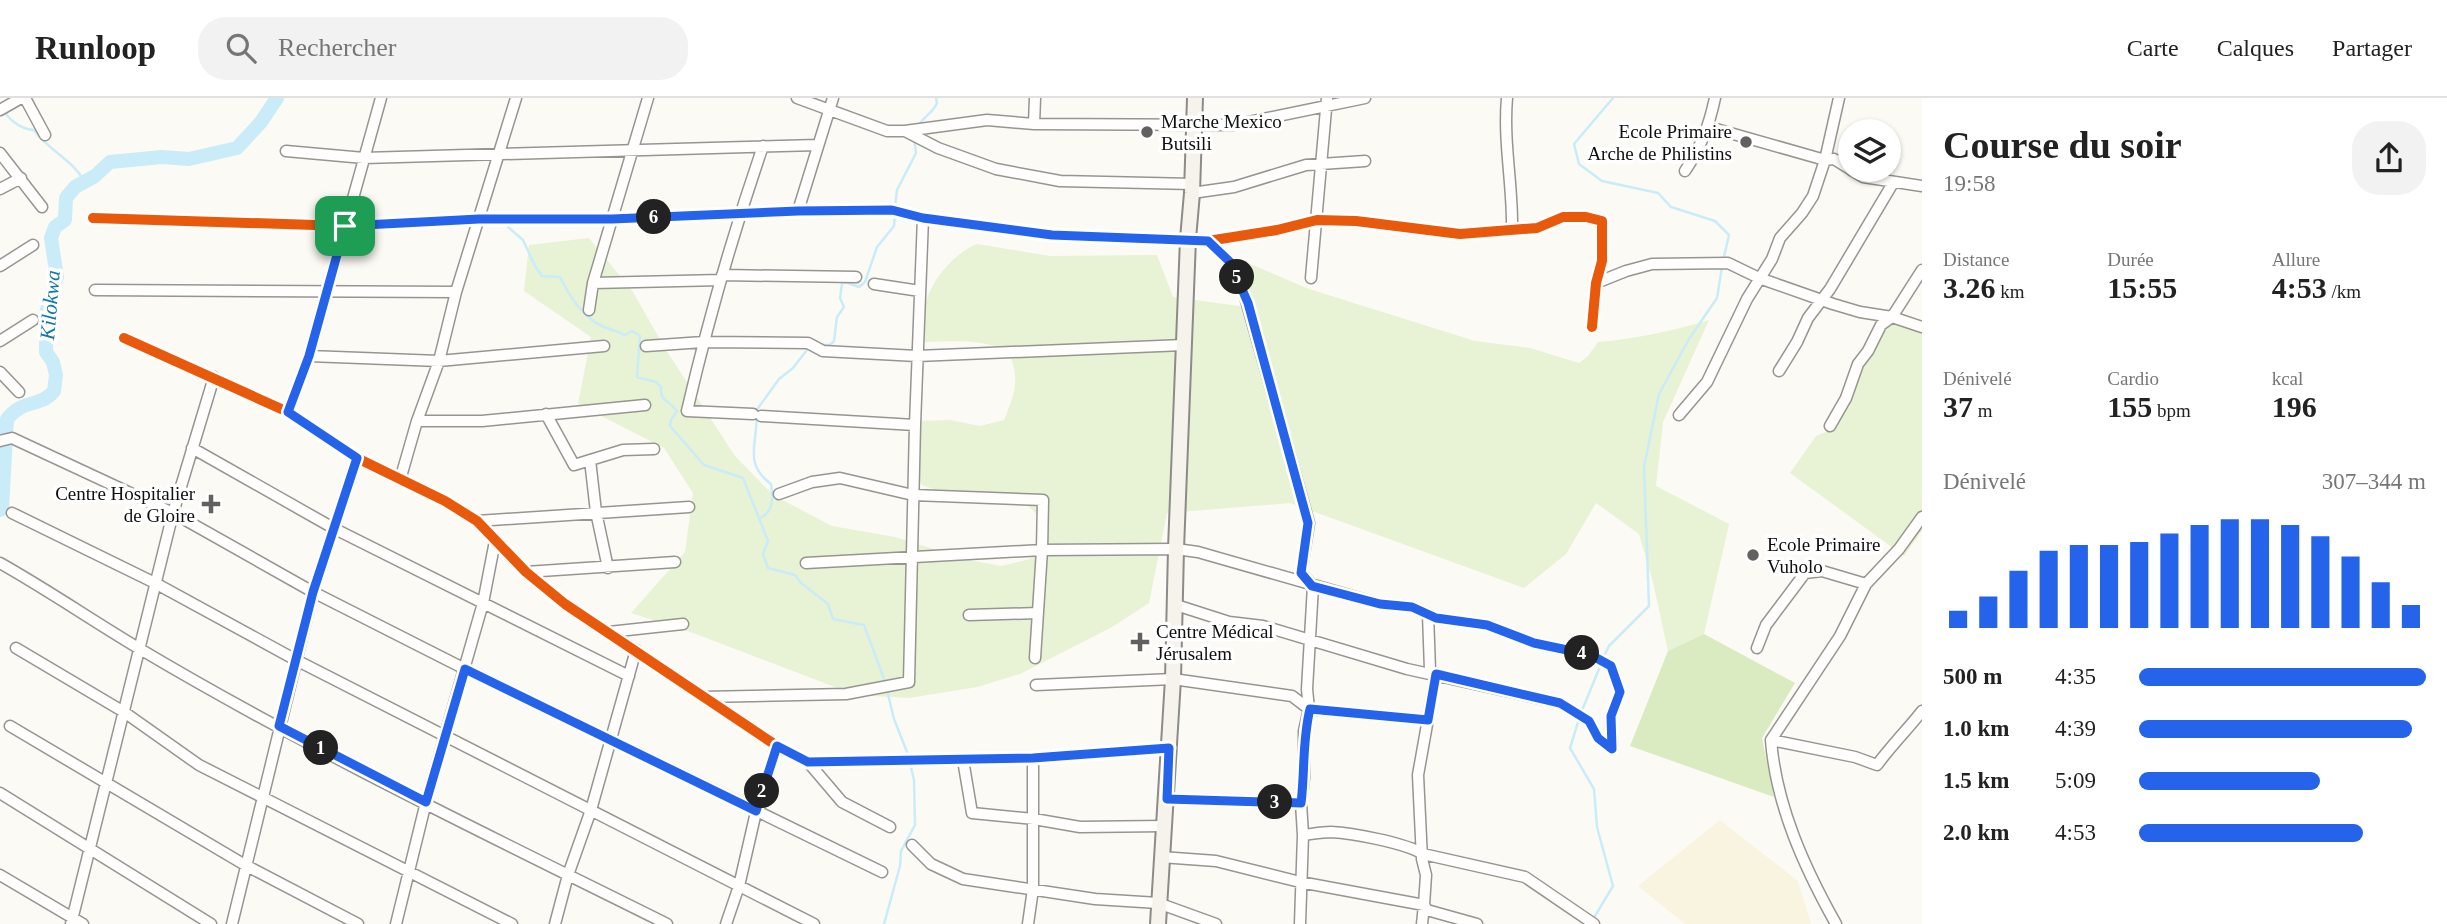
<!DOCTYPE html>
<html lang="fr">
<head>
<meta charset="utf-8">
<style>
  body { margin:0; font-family:Georgia,serif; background:#f2f2f2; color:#222; height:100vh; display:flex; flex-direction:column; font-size:26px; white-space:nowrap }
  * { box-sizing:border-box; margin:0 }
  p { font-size:23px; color:#767676 }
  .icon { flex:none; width:38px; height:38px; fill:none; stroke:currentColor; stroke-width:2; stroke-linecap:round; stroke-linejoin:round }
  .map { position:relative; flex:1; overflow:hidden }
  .panel { display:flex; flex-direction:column; background:#fff; width:525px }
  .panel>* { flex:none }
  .tools { position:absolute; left:1838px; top:21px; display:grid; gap:14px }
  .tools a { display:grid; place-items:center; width:63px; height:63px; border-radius:50%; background:#fff; box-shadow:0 2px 5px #0004; font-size:35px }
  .pin { position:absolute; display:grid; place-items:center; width:60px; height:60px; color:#fff; margin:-30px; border-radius:14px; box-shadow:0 4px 10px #0006 }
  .km { position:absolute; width:35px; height:35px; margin:-18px; border-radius:50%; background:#222; color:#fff; font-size:19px; line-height:35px; text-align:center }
  .round { display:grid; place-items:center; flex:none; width:74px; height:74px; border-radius:28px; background:#f2f2f2 }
  .headline { display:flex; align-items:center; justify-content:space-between; height:119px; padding:0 21px }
  h1 { font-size:38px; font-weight:700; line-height:52px }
  .stats { display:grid; grid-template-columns:repeat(3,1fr); gap:10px; height:119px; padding:7px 21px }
  .stats div { display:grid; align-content:center }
  .stats b { font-size:30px; font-weight:700 }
  .stats small { font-size:19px; font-weight:400 }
  .stats p { font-size:19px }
  .chart { height:196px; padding:14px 21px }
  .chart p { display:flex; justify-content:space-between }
  .chart svg { width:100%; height:126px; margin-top:7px; stroke:#2563eb; stroke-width:6 }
  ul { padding:0 21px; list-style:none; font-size:23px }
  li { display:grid; grid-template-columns:112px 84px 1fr; align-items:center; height:52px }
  li i { height:18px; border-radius:9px; background:#2563eb }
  header { display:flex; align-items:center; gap:42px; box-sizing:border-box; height:98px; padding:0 35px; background:#fff; border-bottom:2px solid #e0e0e0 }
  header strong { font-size:33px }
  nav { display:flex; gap:38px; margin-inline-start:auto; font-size:24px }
  .search { width:490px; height:63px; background:#f2f2f2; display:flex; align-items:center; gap:18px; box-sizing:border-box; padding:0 24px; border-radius:28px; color:#767676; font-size:26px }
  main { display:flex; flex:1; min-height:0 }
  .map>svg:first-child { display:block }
</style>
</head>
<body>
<header>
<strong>Runloop</strong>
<div class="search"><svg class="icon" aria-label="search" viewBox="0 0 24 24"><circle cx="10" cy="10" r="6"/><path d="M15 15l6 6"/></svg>Rechercher</div>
<nav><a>Carte</a><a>Calques</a><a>Partager</a></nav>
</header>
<main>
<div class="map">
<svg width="1922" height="826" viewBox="0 0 1922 826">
  <rect width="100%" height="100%" fill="#fcfaf4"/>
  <path fill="#f9f4e0" d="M1720 722 1798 783 1811 826H1685L1638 788Z"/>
  <path fill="#e8f2d4" d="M589 140 633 194 666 252 735 358 773 397 832 428 895 439 969 462 1001 468 1030 461 1044 445 1039 418 1016 397 944 395 922 387 913 371 919 349 920 323 950 322 980 328 1004 322C1016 293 1020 281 1008 252 980 241 954 243 924 244 925 233 924 221 925 210 929 184 953 156 977 146L1050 158 1157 157 1173 199 1246 209 1251 208 1248 165 1309 191 1475 243 1530 250 1579 265 1588 258 1598 244C1636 241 1672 233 1709 222L1663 324 1656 388 1729 426 1704 536 1668 553 1653 484 1639 436 1596 405 1566 456 1524 490 1290 405 1167 415 1149 505 1112 529 1020 576 977 589 909 600 856 597 696 536 631 515 685 454 693 395 664 350 578 306 591 239 524 193 529 147Z
    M1896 222 1922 233V433L1904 458 1790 375 1816 338 1836 330C1852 293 1865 249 1896 222Z"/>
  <path fill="#daeac1" d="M1704 536 1795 585 1762 640 1774 699 1630 648 1668 553Z"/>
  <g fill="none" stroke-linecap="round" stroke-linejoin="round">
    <path stroke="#caecf8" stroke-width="2.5" d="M1613 0 1574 46 1579 66 1602 83 1658 95 1671 109 1715 123 1729 137 1723 163
      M0 6C6 19 18 31 34 32 48 52 73 62 84 83
      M918 28C924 18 933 15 937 5L936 0
      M895 109 897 92 916 55 914 40
      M508 129 523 142 535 168 542 178 560 179C570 199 583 220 604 229 612 232 617 233 625 237L632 233 640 238 637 279 656 284 661 289C659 303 670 303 677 313L671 322 670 328 704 367 743 380 768 443 763 456 768 470 795 477 801 485 828 506 833 521 864 527 886 586
      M821 247H830L834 243 837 219 844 209 840 200 842 186 845 184 859 189 865 184 877 149 894 128 895 116
      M760 420C774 414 773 399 771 386 741 364 760 342 756 313L779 281 793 270 810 248
      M1603 560 1609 548 1649 508 1644 369 1659 296 1689 241 1717 200 1722 169
      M887 592 894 621 909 659
      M1581 615 1601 566
      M1579 621 1570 650 1594 691 1597 729 1613 788 1592 823
      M884 826 900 768 901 753 915 727 914 682 910 665"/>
    <path stroke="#caecf8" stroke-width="14" d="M0 412 2 410 7 321C24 300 40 310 54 293L56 277 53 264 46 254V215L57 179 51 140 55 129 65 122 66 100 75 89 95 78 110 64 162 59 189 61 237 50 261 24 277 0"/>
    <defs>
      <path id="street" d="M25 0 45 37
        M797 0 887 33H905L938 50 996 71 1060 83 1193 86
        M1507 0C1503 44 1513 88 1512 132
        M0 12 21 0
        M1034 26 1035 0
        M1709 29 1825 62 1834 61 1850 71
        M905 33 987 22 1034 26 1234 27 1365 0
        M286 53 364 60 818 47
        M0 55 42 109
        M1851 72 1863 79 1922 88
        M1685 73C1701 49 1709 28 1715 0
        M0 91 21 80
        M1192 95 1234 89 1306 67 1365 63
        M798 113 833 0
        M93 120 345 128 479 121H612L798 113 892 112 923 120 1052 137 1208 143 1277 132 1317 122 1356 123 1460 136 1537 130 1563 119H1586L1602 123V163L1596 185 1592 229
        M1208 143 1230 164 1242 188 1309 425 1301 475 1313 488 1307 591 1309 611 1304 633V680L1301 705 1303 737 1300 826
        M0 168 33 147
        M722 177 856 179
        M1311 180 1327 0
        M593 185 721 182
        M1596 185 1626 173 1652 166 1728 165 1759 180 1833 206 1860 214 1892 219 1922 229
        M874 186 920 193
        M95 192 456 194
        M589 212 593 185 648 0
        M124 240 288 314 357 360 445 403 477 423 526 474 565 506 777 648 808 664 1033 660 1169 650
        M0 243 33 222
        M646 248 703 244 808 245 823 253 917 258 1184 247
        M309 258 439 263 604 248
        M1779 273 1797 244 1808 220 1830 191 1893 85
        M0 274 19 294
        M288 314 309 258 381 0
        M546 316 574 367 623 352 654 351
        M753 316 687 313C708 223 733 135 763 48
        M1679 317 1707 284 1747 201 1772 161 1780 140 1802 115 1813 98 1825 62 1839 0
        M761 318 915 327
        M417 323H482L645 307
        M1830 328 1846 300 1858 266 1868 253 1881 227 1892 219 1922 172
        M0 343 12 340 173 415 313 494 465 571 882 774
        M192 350 335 431 629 578
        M590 362 596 414 608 470
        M400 382 417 323 439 263 456 194 516 0
        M779 396 812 384 840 380 913 397 1043 402 1042 452 1035 560
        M12 415 155 485 296 562 814 826
        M477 423 689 409
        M0 465C48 492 93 523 140 551 310 652 490 738 667 826
        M806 465 1042 452 1176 451 1198 454 1380 506 1412 509 1436 520 1487 527 1534 545 1591 557 1611 568 1620 594 1611 618 1612 651
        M526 474 675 464
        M1176 507 1229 524 1263 528 1407 571 1560 605 1589 623 1598 640 1612 651
        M1428 516 1430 572 1436 576 1418 677 1422 761 1426 777 1424 807 1427 812 1434 814 1477 826
        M969 517 1038 515
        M609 534 683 526
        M16 550 124 614 199 667 512 826
        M1757 550 1766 527 1805 475 1822 473 1866 486
        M1036 587 1173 581 1292 598 1309 611 1428 622
        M703 599 846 596 909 584 915 327 923 120
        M10 628 245 767 358 826
        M1771 642 1855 659 1877 667C1891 648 1907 632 1922 613
        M963 662 972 715 1034 721 1080 729 1164 728
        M808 664 842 704 890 729
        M0 695 211 826
        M1167 701 1301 705
        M1303 737C1312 736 1322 734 1331 734 1352 735 1406 745 1423 756L1525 779 1594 826
        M912 747 931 766 963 781 1095 801 1158 805 1216 826
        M1161 759 1216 763 1300 784 1424 807 1422 826
        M0 777 83 826
        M71 826 173 415 214 279
        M232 826 313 494 357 360
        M396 826 426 704 483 505 495 443
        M555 826 568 777 591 712 636 552
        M726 826 739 788 756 714 777 648
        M1028 826 1033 791V660
        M1836 826C1804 769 1776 707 1771 642L1840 538 1866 486 1899 451 1922 419"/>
      <path id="secondary" d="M1158 826 1173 581 1176 451 1188 141 1192 95 1195 0"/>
    </defs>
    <use href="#street" stroke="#969592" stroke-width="13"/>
    <use href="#secondary" stroke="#8c8b89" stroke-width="18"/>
    <use href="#street" stroke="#fffefd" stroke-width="10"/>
    <use href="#secondary" stroke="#f5f3eb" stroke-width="14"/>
    <defs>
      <path id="cycleway" d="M93 120 345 128 479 121H612L798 113 892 112 923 120 1052 137 1208 143 1277 132 1317 122 1356 123 1460 136 1537 130 1563 119H1586L1602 123V163L1596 185 1592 229
        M124 240 288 314 357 360 445 403 477 423 526 474 565 506 777 648 808 664 1033 660 1169 650"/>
    </defs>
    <use href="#cycleway" stroke="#fff" stroke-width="15"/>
    <use href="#cycleway" stroke="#e8590c" stroke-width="10"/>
  </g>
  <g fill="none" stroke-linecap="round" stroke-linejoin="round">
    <defs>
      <path id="route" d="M892 112 923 120 1052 137 1208 143 1230 164 1248 205 1308 425 1301 475 1312 488 1380 506 1412 509 1436 520 1487 527 1534 545 1591 557 1611 568 1620 594 1611 618 1612 651 1598 640 1589 623 1560 605 1436 576 1428 622 1310 611C1302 643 1305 674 1301 705L1167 701 1169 650 1033 660 808 664 777 648 756 713 465 571 426 704 279 628 313 494 357 360 288 314 309 258 345 128 479 121H612L798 113Z"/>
    </defs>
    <use href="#route" stroke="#fff" stroke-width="14"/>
    <use href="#route" stroke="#2563eb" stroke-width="9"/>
  </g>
  <g fill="#62615f" stroke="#fff" stroke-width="2.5">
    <circle cx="1147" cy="34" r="7"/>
    <circle cx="1746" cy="44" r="7"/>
    <path d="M207.5 395.5h7v7h7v7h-7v7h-7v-7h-7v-7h7z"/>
    <circle cx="1753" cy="457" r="7"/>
    <path d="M1136.5 533.5h7v7h7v7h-7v7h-7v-7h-7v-7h7z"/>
  </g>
  <g text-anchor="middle" stroke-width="7" stroke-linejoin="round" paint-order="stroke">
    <g font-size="19" fill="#0f0f0f" stroke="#fff" text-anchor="start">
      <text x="1161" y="30">Marche Mexico<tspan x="1161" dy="22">Butsili</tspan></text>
      <text x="1732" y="40" text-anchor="end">Ecole Primaire<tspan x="1732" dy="22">Arche de Philistins</tspan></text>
      <text x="195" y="402" text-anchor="end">Centre Hospitalier<tspan x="195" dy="22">de Gloire</tspan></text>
      <text x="1767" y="453">Ecole Primaire<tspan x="1767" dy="22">Vuholo</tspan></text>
      <text x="1156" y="540">Centre Médical<tspan x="1156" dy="22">Jérusalem</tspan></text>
    </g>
    <g font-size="21" font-style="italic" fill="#1276a8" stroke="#fff">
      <text transform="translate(50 207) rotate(-85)" y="7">Kilokwa</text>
    </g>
  </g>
</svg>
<div class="tools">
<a><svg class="icon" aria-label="layers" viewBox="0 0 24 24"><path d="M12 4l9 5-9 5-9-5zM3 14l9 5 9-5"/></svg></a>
</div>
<div class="pin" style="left:345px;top:128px;background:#1e9e55"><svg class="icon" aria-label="arrive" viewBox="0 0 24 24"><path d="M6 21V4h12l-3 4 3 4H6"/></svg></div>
<b class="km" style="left:321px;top:650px">1</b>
<b class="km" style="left:762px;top:693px">2</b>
<b class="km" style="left:1275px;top:704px">3</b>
<b class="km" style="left:1582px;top:555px">4</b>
<b class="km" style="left:1237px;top:179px">5</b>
<b class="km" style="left:654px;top:119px">6</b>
</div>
<section class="panel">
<div class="headline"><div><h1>Course du soir</h1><p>19:58</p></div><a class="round"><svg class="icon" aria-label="share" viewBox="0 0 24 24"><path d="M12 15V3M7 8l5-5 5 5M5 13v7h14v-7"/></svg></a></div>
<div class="stats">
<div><p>Distance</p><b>3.26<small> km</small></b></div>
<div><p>Durée</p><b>15:55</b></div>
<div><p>Allure</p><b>4:53<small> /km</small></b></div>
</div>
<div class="stats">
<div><p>Dénivelé</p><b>37<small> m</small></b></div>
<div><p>Cardio</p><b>155<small> bpm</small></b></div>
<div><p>kcal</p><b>196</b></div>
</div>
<div class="chart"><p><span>Dénivelé</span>307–344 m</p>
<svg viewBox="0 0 160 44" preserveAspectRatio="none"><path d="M5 44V38M15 44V33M25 44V24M35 44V17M45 44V15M55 44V15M65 44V14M75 44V11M85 44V8M95 44V6M105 44V6M115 44V8M125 44V12M135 44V19M145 44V28M155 44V36"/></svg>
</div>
<ul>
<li><b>500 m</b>4:35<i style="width:100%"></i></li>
<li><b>1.0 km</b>4:39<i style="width:95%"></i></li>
<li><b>1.5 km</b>5:09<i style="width:63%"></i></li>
<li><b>2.0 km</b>4:53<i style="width:78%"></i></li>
</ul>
</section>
</main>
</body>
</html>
